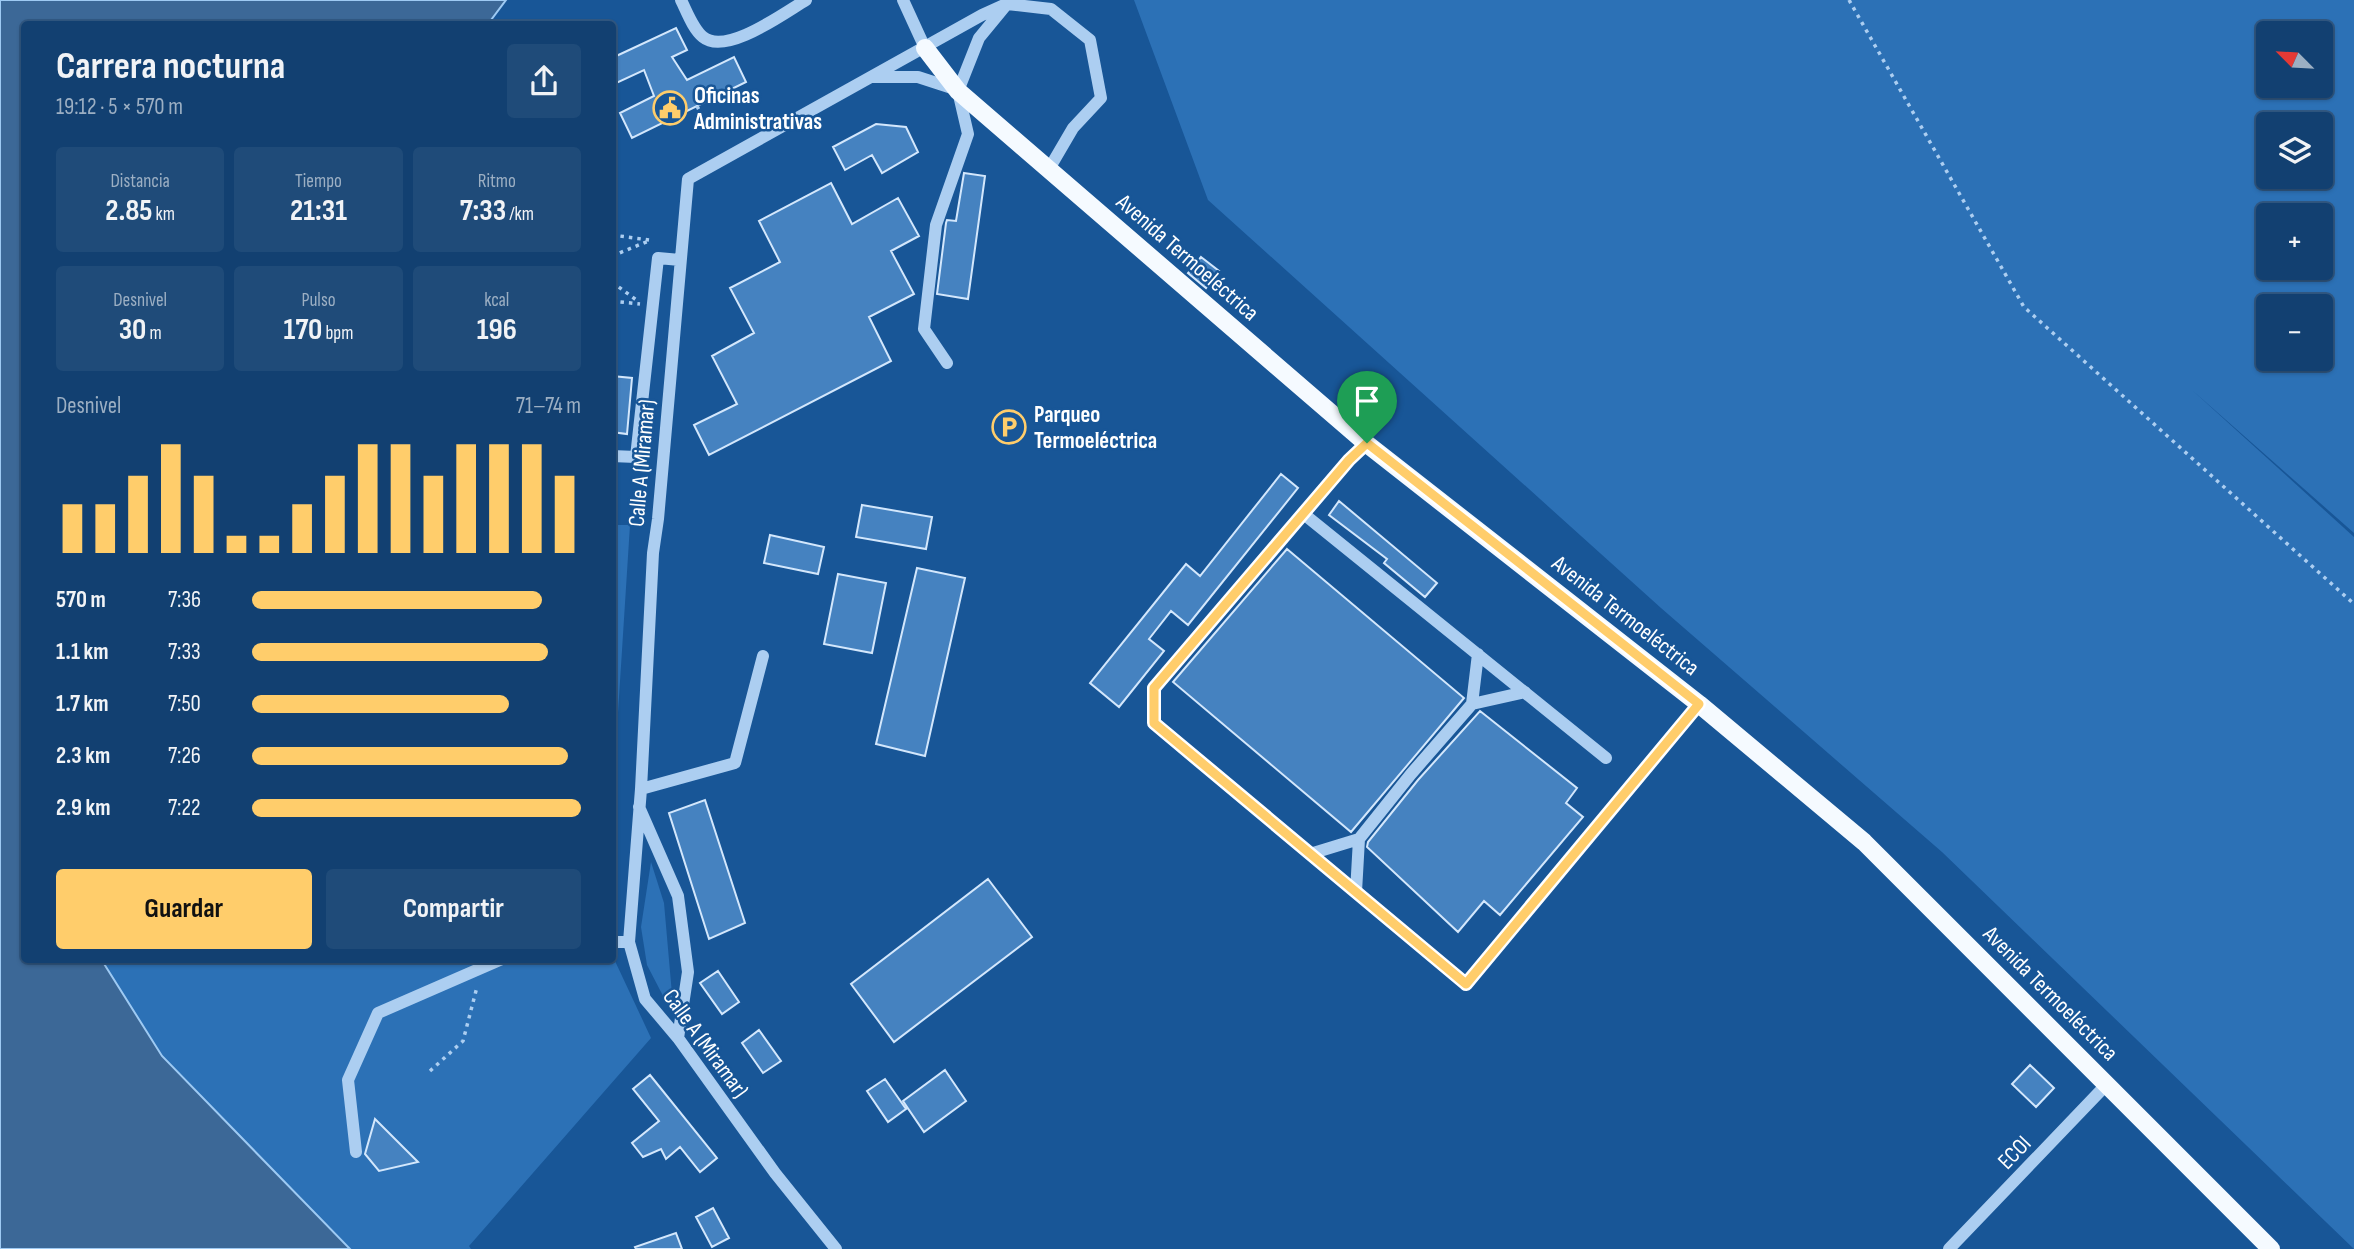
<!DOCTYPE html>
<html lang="es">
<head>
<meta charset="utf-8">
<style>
  body { margin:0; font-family:"Sofia Sans Condensed",sans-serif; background:#1f4b79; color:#f1f3f6; height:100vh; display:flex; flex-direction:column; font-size:26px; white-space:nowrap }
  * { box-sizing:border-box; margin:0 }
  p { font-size:23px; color:#9cafc3 }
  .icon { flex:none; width:38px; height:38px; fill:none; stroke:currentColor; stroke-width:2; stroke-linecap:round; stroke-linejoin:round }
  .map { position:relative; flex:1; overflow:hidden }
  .side { position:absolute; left:21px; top:21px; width:595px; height:942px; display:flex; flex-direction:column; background:#124071; border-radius:7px; box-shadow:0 2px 5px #0004,0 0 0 2px #315984 }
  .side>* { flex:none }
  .needle { width:46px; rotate:294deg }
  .controls { position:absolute; left:2256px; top:21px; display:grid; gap:14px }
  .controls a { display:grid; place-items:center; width:77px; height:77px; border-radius:7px; background:#124071; box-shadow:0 2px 5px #0004,0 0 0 2px #315984; font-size:35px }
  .pin { position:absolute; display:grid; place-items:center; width:60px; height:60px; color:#fff; margin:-72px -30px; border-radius:50% 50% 50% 0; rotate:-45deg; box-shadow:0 0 7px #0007 }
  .pin .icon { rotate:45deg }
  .round { display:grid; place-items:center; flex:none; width:74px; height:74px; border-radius:7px; background:#1f4b79 }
  .head { display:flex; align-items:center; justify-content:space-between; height:119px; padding:0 35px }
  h1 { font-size:38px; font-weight:700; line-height:52px }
  .figures { display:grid; grid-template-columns:repeat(3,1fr); gap:10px; height:119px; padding:7px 35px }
  .figures div { display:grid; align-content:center; border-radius:7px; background:#1f4b79; text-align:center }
  .figures b { font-size:30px; font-weight:700 }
  .figures small { font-size:19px; font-weight:400 }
  .figures p { font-size:19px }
  .chart { height:196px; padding:14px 35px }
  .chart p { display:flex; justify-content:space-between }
  .chart svg { width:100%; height:126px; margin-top:7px; stroke:#ffcd6b; stroke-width:6 }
  .action { display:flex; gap:14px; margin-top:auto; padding:14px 35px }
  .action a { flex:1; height:80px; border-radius:7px; background:#ffcd6b; color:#111; font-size:28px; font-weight:700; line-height:80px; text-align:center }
  .action a+a { background:#1f4b79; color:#f1f3f6 }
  ul { padding:0 35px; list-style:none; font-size:23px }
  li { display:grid; grid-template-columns:112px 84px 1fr; align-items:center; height:52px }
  li i { height:18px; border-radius:9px; background:#ffcd6b }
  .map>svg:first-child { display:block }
</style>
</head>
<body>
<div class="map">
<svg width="2354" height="1249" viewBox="0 0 2354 1249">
  <rect width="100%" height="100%" fill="#185697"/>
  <path fill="#2c71b6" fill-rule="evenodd" d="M1134 0H2354V533L2192 390 2354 537V1249L1942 852 1661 608 1208 200ZM2268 33H2320V86H2268ZM2268 124H2320V177H2268ZM2320 215V268H2268V215ZM2268 306H2320V359H2268Z
    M613 525H630L613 791 612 525Z
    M651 862 664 903 674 1017 647 965 641 927Z
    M613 920 615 961 651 1038 469 1246 471 1249H350L162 1056 101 960 612 959Z"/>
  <path fill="#3c6897" stroke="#9ecaf3" stroke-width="2" d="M0 0H506L488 24H24V959H101L162 1056 350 1249H0Z"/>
  <path fill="#4582c0" stroke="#d3e7fc" stroke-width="2" d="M676 28 687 50 672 57 687 80 734 57 746 82 632 138 620 113 654 96 644 70 612 85V58Z
    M876 124 906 127 918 152 882 173 872 155 845 170 833 147Z
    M964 173 985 176 968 299 937 294 946 223 947 220 956 221Z
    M831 183 852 224 898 198 919 236 891 251 914 294 869 317 891 361 709 455 694 425 737 404 712 356 754 333 730 288 780 262 759 221Z
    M1201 257 1219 271 1206 288 1188 273Z
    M612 376 632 378 627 434 612 432Z
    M1281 474 1298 488 1188 625 1171 611 1149 639 1164 651 1119 707 1090 683 1186 564 1200 576Z
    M1339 501 1437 583 1425 597 1384 563 1387 559 1329 515Z
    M862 505 932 517 926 549 856 537Z
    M770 535 824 547 818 574 764 563Z
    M1287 549 1464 698 1351 832 1173 682Z
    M917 568 965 578 925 756 876 744Z
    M838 574 886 583 872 653 824 644Z
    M1480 711 1577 788 1566 803 1583 817 1500 915 1484 901 1458 932 1367 847 1368 842 1418 780Z
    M705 800 745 923 709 939 669 813Z
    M988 879 1032 937 894 1042 851 984Z
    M718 971 739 1002 722 1014 700 983Z
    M759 1030 781 1061 763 1073 742 1043Z
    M2030 1065 2054 1088 2036 1107 2012 1084Z
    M945 1070 966 1101 924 1132 903 1101Z
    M650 1075 717 1158 700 1172 680 1147 666 1159 661 1149 643 1157 632 1143 659 1121 633 1089Z
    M885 1079 906 1109 888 1122 867 1091Z
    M375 1119 418 1162 379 1171 365 1154Z
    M713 1208 729 1238 712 1247 696 1217Z
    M676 1233 682 1249H636L635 1247Z"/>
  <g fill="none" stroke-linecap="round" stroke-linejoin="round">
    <path stroke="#accef1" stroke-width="3.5" stroke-dasharray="3.5 5" stroke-linecap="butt" d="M1849 0 2024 307 2354 604
      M697 106 706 124
      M612 235 649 240
      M612 256 651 240
      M612 282 639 302
      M612 301 640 304
      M430 1071 463 1041 477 987"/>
    <path stroke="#accef1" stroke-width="12" d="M681 0C687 12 693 29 703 37 726 56 784 13 806 0
      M903 0 925 48
      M873 77H918L958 90
      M947 363 924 329 936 225 968 134 958 91 979 38 1007 4 1051 9 1090 40 1101 98 1073 128 1049 169
      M1367 444 1349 460 1154 688V723L1466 984 1699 704
      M612 456 636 457 658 258 680 260
      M1305 515 1606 758
      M1472 704 1478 654
      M641 789 735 763 763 656
      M639 807 678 896 688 972 678 1038
      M1310 854 1359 839
      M1356 892 1359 839 1411 774 1472 704 1525 692
      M612 942H629
      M356 1152 348 1080 378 1013 502 959
      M836 1249 775 1173 678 1038 645 999 629 942 641 789 653 553 658 519 688 179 982 15 1015 0
      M1949 1249 2108 1083"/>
    <path stroke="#f5faff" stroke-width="18" d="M925 48 958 91 1367 444 1699 704 1864 842 2271 1249"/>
  </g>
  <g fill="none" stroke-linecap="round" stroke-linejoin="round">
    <defs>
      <path id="route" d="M1367 443 1699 704 1466 984 1154 723V688L1349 460Z"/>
    </defs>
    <use href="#route" stroke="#fff" stroke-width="14"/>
    <use href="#route" stroke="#ffcd6b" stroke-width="9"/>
  </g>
  <defs>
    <symbol id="civic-ring" viewBox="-11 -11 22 22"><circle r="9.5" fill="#185697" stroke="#ffcd6b" stroke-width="1.5"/><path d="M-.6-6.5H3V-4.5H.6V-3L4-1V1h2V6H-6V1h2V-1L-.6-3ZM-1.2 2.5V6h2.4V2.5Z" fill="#ffcd6b"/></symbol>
    <symbol id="parking-ring" viewBox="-11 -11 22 22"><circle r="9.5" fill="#185697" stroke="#ffcd6b" stroke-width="1.5"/><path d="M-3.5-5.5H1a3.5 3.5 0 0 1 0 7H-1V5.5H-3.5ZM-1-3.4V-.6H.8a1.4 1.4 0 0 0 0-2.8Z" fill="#ffcd6b"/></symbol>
  </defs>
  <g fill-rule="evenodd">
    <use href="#civic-ring" x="651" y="89" width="38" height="38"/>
    <use href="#parking-ring" x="990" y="408" width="38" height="38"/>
  </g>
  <g text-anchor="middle" stroke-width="5" stroke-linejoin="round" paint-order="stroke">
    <g font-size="23" font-weight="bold" fill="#fff" stroke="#185697" text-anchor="start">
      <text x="694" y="103">Oficinas<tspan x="694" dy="26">Administrativas</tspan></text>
      <text x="1034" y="422">Parqueo<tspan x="1034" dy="26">Termoeléctrica</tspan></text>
    </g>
    <g font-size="23" fill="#fff" stroke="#185697">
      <text transform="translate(1188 257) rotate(41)" y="8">Avenida Termoeléctrica</text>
      <text transform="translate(641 463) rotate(-85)" y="8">Calle A (Miramar)</text>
      <text transform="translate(1626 615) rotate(38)" y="8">Avenida Termoeléctrica</text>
      <text transform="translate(2051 993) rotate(45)" y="8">Avenida Termoeléctrica</text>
      <text transform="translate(706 1043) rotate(54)" y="8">Calle A (Miramar)</text>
      <text transform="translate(2014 1152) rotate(-46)" y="8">ECOI</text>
    </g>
  </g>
</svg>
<div class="controls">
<a><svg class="needle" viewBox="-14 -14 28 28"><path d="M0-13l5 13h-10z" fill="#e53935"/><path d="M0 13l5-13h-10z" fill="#9cafc3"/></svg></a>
<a><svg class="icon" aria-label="layers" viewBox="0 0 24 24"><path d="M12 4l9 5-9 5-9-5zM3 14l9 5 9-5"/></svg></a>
<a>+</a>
<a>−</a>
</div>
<div class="pin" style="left:1367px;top:443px;background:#1e9e55"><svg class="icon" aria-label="arrive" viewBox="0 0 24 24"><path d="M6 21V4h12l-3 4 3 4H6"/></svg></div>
<section class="side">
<div class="head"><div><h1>Carrera nocturna</h1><p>19:12 · 5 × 570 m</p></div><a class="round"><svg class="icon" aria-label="share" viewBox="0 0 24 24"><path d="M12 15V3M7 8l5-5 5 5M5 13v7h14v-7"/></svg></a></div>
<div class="figures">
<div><p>Distancia</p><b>2.85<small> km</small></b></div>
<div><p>Tiempo</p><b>21:31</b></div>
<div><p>Ritmo</p><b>7:33<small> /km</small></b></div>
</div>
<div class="figures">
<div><p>Desnivel</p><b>30<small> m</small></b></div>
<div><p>Pulso</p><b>170<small> bpm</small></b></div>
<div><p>kcal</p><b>196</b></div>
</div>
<div class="chart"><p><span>Desnivel</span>71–74 m</p>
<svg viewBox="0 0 160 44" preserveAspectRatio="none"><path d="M5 44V27M15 44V27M25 44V17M35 44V6M45 44V17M55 44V38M65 44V38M75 44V27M85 44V17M95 44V6M105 44V6M115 44V17M125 44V6M135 44V6M145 44V6M155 44V17"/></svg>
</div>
<ul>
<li><b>570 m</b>7:36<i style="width:88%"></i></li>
<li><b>1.1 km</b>7:33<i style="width:90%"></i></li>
<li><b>1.7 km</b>7:50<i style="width:78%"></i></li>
<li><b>2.3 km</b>7:26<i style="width:96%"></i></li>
<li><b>2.9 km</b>7:22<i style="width:100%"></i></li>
</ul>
<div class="action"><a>Guardar</a><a>Compartir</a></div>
</section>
</div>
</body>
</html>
